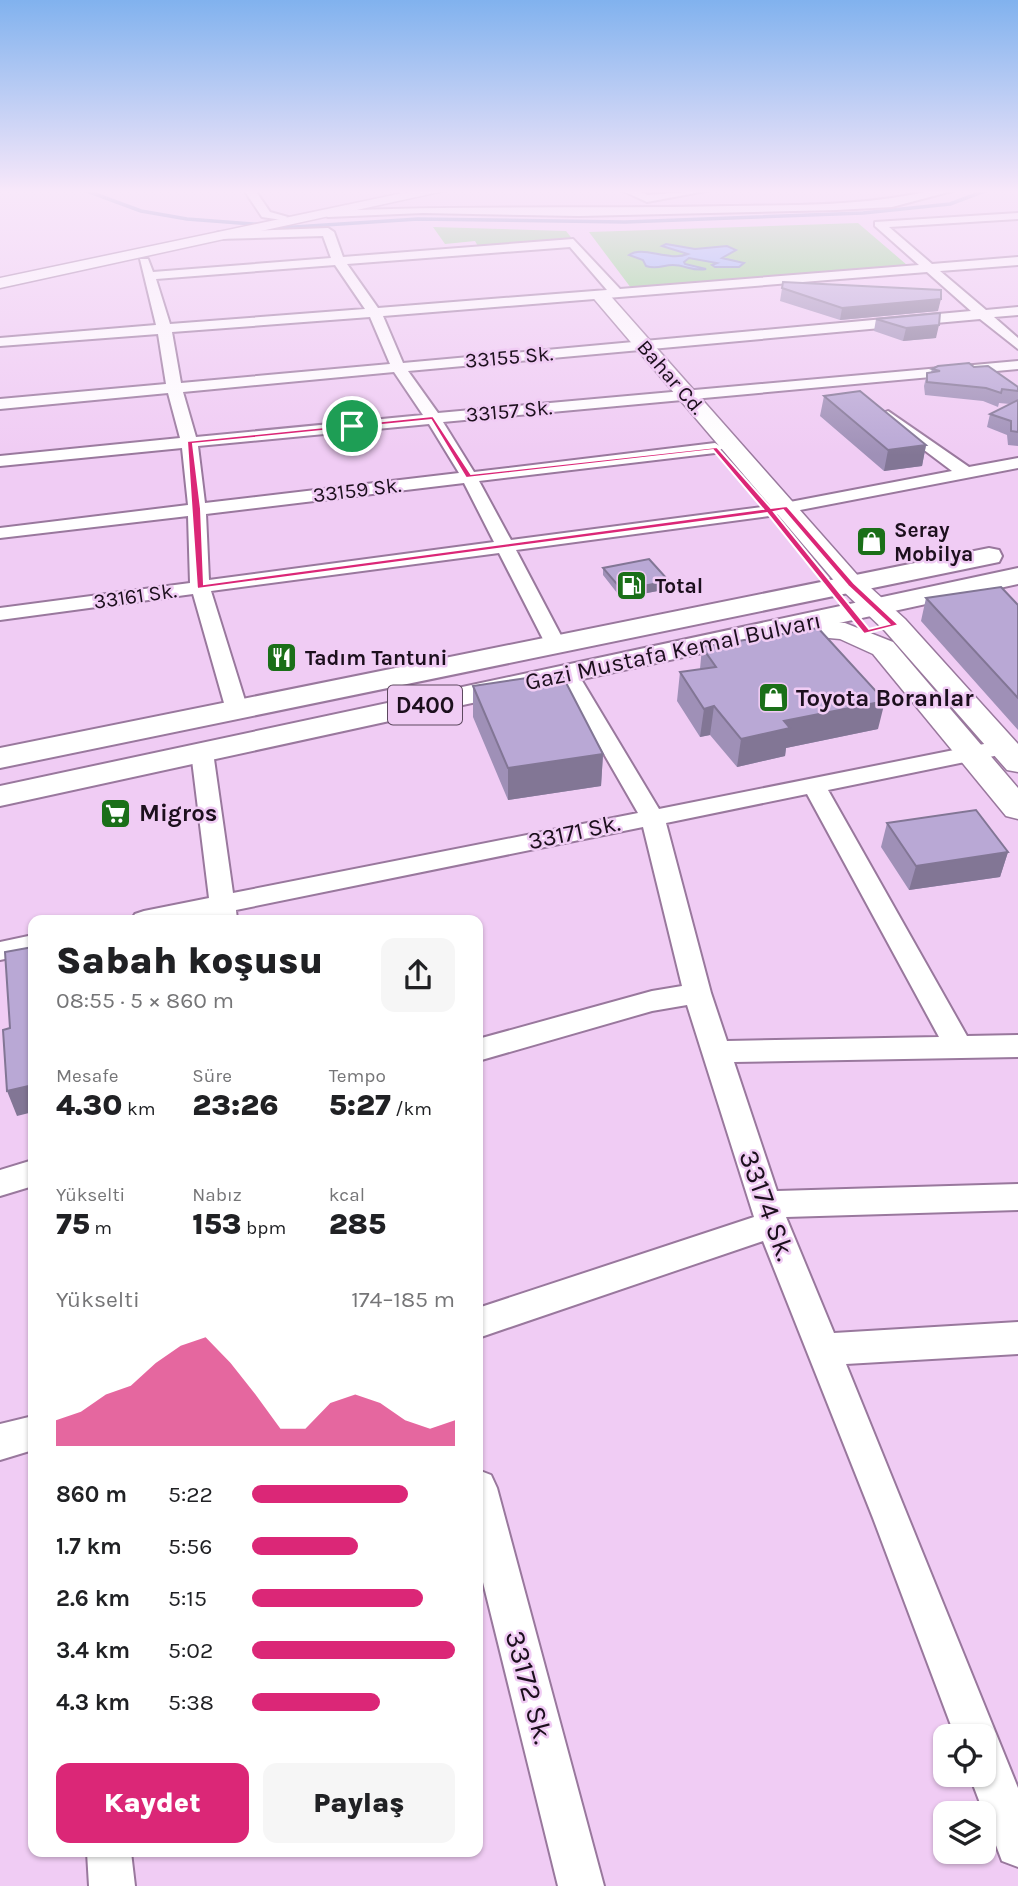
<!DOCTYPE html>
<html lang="tr">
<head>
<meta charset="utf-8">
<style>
  body { margin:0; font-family:Karla,sans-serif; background:#f6f6f6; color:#202124; height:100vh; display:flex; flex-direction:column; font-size:26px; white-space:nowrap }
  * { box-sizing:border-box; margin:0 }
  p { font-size:23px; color:#757577 }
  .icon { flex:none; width:38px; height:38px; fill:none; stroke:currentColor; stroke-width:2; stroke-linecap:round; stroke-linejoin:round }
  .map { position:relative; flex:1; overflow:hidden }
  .drawer { position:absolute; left:28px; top:915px; width:455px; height:942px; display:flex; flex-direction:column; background:#fff; border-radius:14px; box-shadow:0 2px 5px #0004 }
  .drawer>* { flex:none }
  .fabs { position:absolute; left:933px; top:1724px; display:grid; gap:14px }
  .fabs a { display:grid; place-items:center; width:63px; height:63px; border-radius:14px; background:#fff; box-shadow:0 2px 5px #0004; font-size:35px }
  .pin { position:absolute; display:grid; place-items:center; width:60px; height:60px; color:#fff; margin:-30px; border:4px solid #fff; border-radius:50%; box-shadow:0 2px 7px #0007 }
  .round { display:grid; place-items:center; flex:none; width:74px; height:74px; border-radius:14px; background:#f6f6f6 }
  .summary { display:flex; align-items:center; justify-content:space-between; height:119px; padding:0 28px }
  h1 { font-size:38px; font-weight:800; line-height:52px }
  .stats { display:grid; grid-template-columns:repeat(3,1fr); gap:10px; height:119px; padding:7px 28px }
  .stats div { display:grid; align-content:center }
  .stats b { font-size:30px; font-weight:800 }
  .stats small { font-size:19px; font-weight:400 }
  .stats p { font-size:19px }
  .chart { height:196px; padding:14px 28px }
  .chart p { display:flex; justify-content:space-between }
  .chart svg { width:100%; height:126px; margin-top:7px; fill:#db2777; opacity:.7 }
  .primary-button { display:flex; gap:14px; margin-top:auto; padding:14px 28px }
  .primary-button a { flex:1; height:80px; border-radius:14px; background:#db2777; color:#fff; font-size:28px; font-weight:800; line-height:80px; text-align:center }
  .primary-button a+a { background:#f6f6f6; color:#202124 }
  ul { padding:0 28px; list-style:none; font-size:23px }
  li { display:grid; grid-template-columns:112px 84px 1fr; align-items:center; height:52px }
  li i { height:18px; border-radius:9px; background:#db2777 }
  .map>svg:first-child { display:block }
</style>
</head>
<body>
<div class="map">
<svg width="1018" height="1886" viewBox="0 0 1018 1886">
  <rect width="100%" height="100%" fill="#f0ccf4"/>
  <path fill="#87d681" d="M858 223 907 265 631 288 589 232Z
    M433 227 566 231 574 241 479 248 475 241 445 244Z"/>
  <path fill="#88aef6" stroke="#687eb5" stroke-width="2" d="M666 244 695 249 727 246 736 250 722 258 744 263 739 267H715L712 265 717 263 689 258 684 262 685 264 706 269C694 272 685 265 673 265 663 265 657 270 646 266L643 260 629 255C643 245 668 262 688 254L662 246Z"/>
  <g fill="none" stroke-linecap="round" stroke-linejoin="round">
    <path stroke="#687eb5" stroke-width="3.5" d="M84 190 141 211 187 219 294 227 418 219 625 222 863 213 950 204 987 190"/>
    <defs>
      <path id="street" d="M244 190H255L270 212 288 217 282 220 262 217Z
        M397 190H407V191L402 194Z
        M621 190H636L648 195 711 190 647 202Z
        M935 190H956L892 207 836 210 579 216 423 213 328 217 322 214 328 211C461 205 595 209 728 206 798 205 867 206 935 190Z
        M1018 213V219L889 227 932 264 1018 257V265L940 271 986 310 1018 307V315L994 317 1018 338V349L980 319 408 371 438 413 1018 361V369L443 422 474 472 715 443 723 448 715 453 479 481 511 540 769 506 952 471 883 419V413L888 411 969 467 1018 458V468L769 516 516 550 566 645 556 651 546 645 499 553 211 591 248 710 237 716 226 710 193 594 0 620V608L190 583 188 516 0 538V528L188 505 182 448 0 466V456L180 438 168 393 0 409V399L166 384 158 334 0 346V338L156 325 140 259H148L153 272 331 258 323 236 216 239V233L220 232 328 228 334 232 343 257 573 239 620 289 919 265 875 226V222ZM570 247 607 290 378 308 347 264ZM335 265 365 309 170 324 156 279ZM927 272 971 311 403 363 383 316ZM370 317 390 364 181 383 172 332ZM394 372 423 415 196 437 183 392ZM429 424 459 473 205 503 198 446ZM464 483 494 542 209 580 206 514Z
        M568 668 578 674 659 809 1004 740 1015 747 1004 754 828 790 967 1036 1018 1035V1057L734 1062 777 1191 1018 1184V1210L786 1217 834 1333 1018 1322V1354L846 1364 1018 1788V1867L1002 1861 969 1774H984V1736H955L873 1518 763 1241 478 1338V1308L754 1217 687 1005 652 1011 478 1061V1039L652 991 682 986 643 827 236 910 237 920H211V915L185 920H131L135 914 144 911 209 898 191 752 202 745 213 752 233 893 638 813 558 674ZM807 794 939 1037 727 1041 711 993 666 823Z
        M33 935V953L0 960V942Z
        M33 1160V1186L0 1196V1170Z
        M33 1416V1450L0 1460V1424Z
        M478 1470 491 1475 497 1488 604 1886H558L478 1562Z
        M87 1852H131L135 1886H89Z"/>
      <path id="secondary" d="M417 190H448L0 288V278Z
        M601 291 607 292 860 578 905 619 1018 744V772L1007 770 885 631 842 590 595 300 592 296 595 292Z
        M784 619 845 623 893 642 1018 788V819L1006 816 873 654 840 639 774 633 770 627 774 621Z"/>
      <path id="highway" d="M989 548 999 550 1002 556 999 562 0 768V748Z
        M1018 568V584L0 806V786Z"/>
    </defs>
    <use href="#street" stroke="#99789d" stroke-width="4"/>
    <use href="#secondary" stroke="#99789d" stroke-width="3"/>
    <use href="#highway" stroke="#99789d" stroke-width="4"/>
    <use href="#street" fill="#fff" fill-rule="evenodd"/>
    <use href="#secondary" fill="#fff" fill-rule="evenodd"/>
    <use href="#highway" fill="#fff" fill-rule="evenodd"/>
  </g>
  <path fill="#9f90b7" d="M783 282 938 311 840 320 780 301Z
    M876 319 936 338 903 341 874 331Z
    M974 367 1018 387V446L1008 445 1007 435 987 427 990 414 1010 404 999 403 998 407 983 401 925 395 924 386 927 373 931 372 932 369Z
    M824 396 926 445 922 466 884 471 820 416Z
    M603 568 669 581 668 589 621 598 603 575Z
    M926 598 1018 605V730L921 621Z
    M702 647 878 729 786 748 785 756 737 767 710 735 700 737 677 701 680 672 700 669Z
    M473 686 603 754 601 786 508 800 473 717Z
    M887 823 1008 852 1000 877 909 890 881 847Z"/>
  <path fill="#827695" d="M941 299 938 311 840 320 842 308Z
    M939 325 936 338 903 341 906 328Z
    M926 445 922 466 884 471 888 450Z
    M669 581 668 589 621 598 622 590Z
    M885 701 878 729 786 748 785 756 737 767 741 739 784 721Z
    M714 706 710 735 700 737 704 709Z
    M603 754 601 786 508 800V768Z
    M1008 852 1000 877 909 890 916 866Z
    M33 1085V1112L17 1116 7 1091Z"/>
  <path fill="#b9a8d5" stroke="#827695" stroke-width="2" d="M783 282 941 290V299L842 308 782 288Z
    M940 313 939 325 906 328 876 319Z
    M969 363 974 367 988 366 1018 387V391L1002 389 1001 393 986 388 927 382V373L940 371 932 369 938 366Z
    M860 391 926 445 888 450 824 396Z
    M1018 400V432L1011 431V421L990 414Z
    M649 559 669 581 622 590 603 568Z
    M1001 587 1018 605V698L926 598Z
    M818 628 885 701 784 721 790 728 741 739 714 706 704 709 680 672 716 667 702 647Z
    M561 673 603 754 508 768 473 686Z
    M976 810 1008 852 916 866 887 823Z
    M449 917 451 920H437Z
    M33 947V1085L7 1091 3 1030 10 1028 5 952Z"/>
  <linearGradient id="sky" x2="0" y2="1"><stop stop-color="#81b2ee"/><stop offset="0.42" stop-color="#f8e8fa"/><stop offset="1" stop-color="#f8e8fa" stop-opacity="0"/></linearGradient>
  <rect width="1018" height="455" fill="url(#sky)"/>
  <path fill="#db2777" stroke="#fff" stroke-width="2" fill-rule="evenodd" d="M433 416 471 474 717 447 771 508 787 506 854 583 899 625 864 634 767 513 197 589 187 441ZM431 420 466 478 713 450 763 509 204 584 201 509 193 444ZM783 510 848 586 889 624 869 629 774 512Z"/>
  <defs>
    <symbol id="shop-square" viewBox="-11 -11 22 22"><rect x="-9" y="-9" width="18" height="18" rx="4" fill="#1a6f18" stroke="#f0ccf4"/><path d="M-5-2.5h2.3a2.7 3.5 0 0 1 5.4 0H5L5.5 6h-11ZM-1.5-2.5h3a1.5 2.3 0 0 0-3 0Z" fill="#fff"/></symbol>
    <symbol id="fuel-square" viewBox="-11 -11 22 22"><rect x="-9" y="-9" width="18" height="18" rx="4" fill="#1a6f18" stroke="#f0ccf4"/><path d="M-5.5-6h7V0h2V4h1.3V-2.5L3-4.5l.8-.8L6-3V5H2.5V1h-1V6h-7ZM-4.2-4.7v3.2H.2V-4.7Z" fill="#fff"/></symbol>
    <symbol id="restaurant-square" viewBox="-11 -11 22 22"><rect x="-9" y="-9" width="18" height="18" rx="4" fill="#1a6f18" stroke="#f0ccf4"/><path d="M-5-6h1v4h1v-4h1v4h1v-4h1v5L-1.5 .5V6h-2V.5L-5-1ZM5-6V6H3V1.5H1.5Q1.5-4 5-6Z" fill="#fff"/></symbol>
    <symbol id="supermarket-square" viewBox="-11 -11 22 22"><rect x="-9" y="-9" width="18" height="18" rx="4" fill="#1a6f18" stroke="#f0ccf4"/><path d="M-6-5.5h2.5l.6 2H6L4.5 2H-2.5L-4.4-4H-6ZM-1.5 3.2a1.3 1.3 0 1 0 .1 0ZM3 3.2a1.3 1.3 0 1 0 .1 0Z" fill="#fff"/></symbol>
  </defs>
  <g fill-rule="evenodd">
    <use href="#shop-square" x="854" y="524" width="35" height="35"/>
    <use href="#fuel-square" x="614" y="568" width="35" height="35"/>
    <use href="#restaurant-square" x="264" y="640" width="35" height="35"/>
    <use href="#shop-square" x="756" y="680" width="35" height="35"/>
    <use href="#supermarket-square" x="98" y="796" width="35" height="35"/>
  </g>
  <g text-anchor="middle" stroke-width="5" stroke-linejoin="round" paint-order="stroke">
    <g font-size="21" fill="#1c0f1d" stroke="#f0ccf4">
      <text transform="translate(509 357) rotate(-5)" y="7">33155 Sk.</text>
      <text transform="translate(671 377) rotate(49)" y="7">Bahar Cd.</text>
      <text transform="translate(509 411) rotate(-5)" y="7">33157 Sk.</text>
      <text transform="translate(357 490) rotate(-7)" y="7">33159 Sk.</text>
      <text transform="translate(135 596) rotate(-8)" y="7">33161 Sk.</text>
    </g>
    <g font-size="21" font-weight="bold" fill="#1c0f1d" stroke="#f0ccf4" text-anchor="start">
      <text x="894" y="537">Seray<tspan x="894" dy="24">Mobilya</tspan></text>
      <text x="655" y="593">Total</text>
      <text x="305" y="665">Tadım Tantuni</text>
    </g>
    <rect fill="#f0ccf4" stroke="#5c485e" stroke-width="2" x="388" y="685.5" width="74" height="39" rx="5"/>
    <g font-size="23" font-weight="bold" fill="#1c0f1d">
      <text x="425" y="713">D400</text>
    </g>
    <g font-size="24" fill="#1c0f1d" stroke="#f0ccf4">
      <text transform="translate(673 651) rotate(-12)" y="8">Gazi Mustafa Kemal Bulvarı</text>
      <text transform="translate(574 832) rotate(-12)" y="8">33171 Sk.</text>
    </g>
    <g font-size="24" font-weight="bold" fill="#1c0f1d" stroke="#f0ccf4" text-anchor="start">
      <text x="796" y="706">Toyota Boranlar</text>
      <text x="139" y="821">Migros</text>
    </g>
    <g font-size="28" fill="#1c0f1d" stroke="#f0ccf4">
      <text transform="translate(768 1205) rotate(70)" y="10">33174 Sk.</text>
      <text transform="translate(530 1687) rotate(75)" y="10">33172 Sk.</text>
    </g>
  </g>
</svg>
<div class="fabs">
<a><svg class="icon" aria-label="locate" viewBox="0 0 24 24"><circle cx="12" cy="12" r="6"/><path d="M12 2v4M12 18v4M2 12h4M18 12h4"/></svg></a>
<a><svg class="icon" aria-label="layers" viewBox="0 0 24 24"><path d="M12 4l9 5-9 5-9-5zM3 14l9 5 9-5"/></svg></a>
</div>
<div class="pin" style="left:352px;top:426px;background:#1e9e55"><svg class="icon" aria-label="arrive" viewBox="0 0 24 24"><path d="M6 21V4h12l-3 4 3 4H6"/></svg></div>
<section class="drawer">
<div class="summary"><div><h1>Sabah koşusu</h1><p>08:55 · 5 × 860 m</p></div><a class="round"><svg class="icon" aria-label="share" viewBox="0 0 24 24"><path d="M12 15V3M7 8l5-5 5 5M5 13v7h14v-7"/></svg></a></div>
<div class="stats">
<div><p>Mesafe</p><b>4.30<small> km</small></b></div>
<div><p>Süre</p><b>23:26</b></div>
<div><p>Tempo</p><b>5:27<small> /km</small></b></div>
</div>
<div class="stats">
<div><p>Yükselti</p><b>75<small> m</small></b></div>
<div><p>Nabız</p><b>153<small> bpm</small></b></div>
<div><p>kcal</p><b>285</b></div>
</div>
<div class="chart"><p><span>Yükselti</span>174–185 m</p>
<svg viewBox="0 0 160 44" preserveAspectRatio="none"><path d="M0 44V35L10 32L20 26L30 23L40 15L50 9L60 6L70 15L80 26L90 38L100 38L110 29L120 26L130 29L140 35L150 38L160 35V44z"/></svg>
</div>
<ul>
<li><b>860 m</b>5:22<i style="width:77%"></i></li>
<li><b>1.7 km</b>5:56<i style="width:52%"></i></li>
<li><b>2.6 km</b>5:15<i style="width:84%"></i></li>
<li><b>3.4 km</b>5:02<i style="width:100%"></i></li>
<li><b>4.3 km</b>5:38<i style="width:63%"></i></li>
</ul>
<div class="primary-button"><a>Kaydet</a><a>Paylaş</a></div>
</section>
</div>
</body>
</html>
